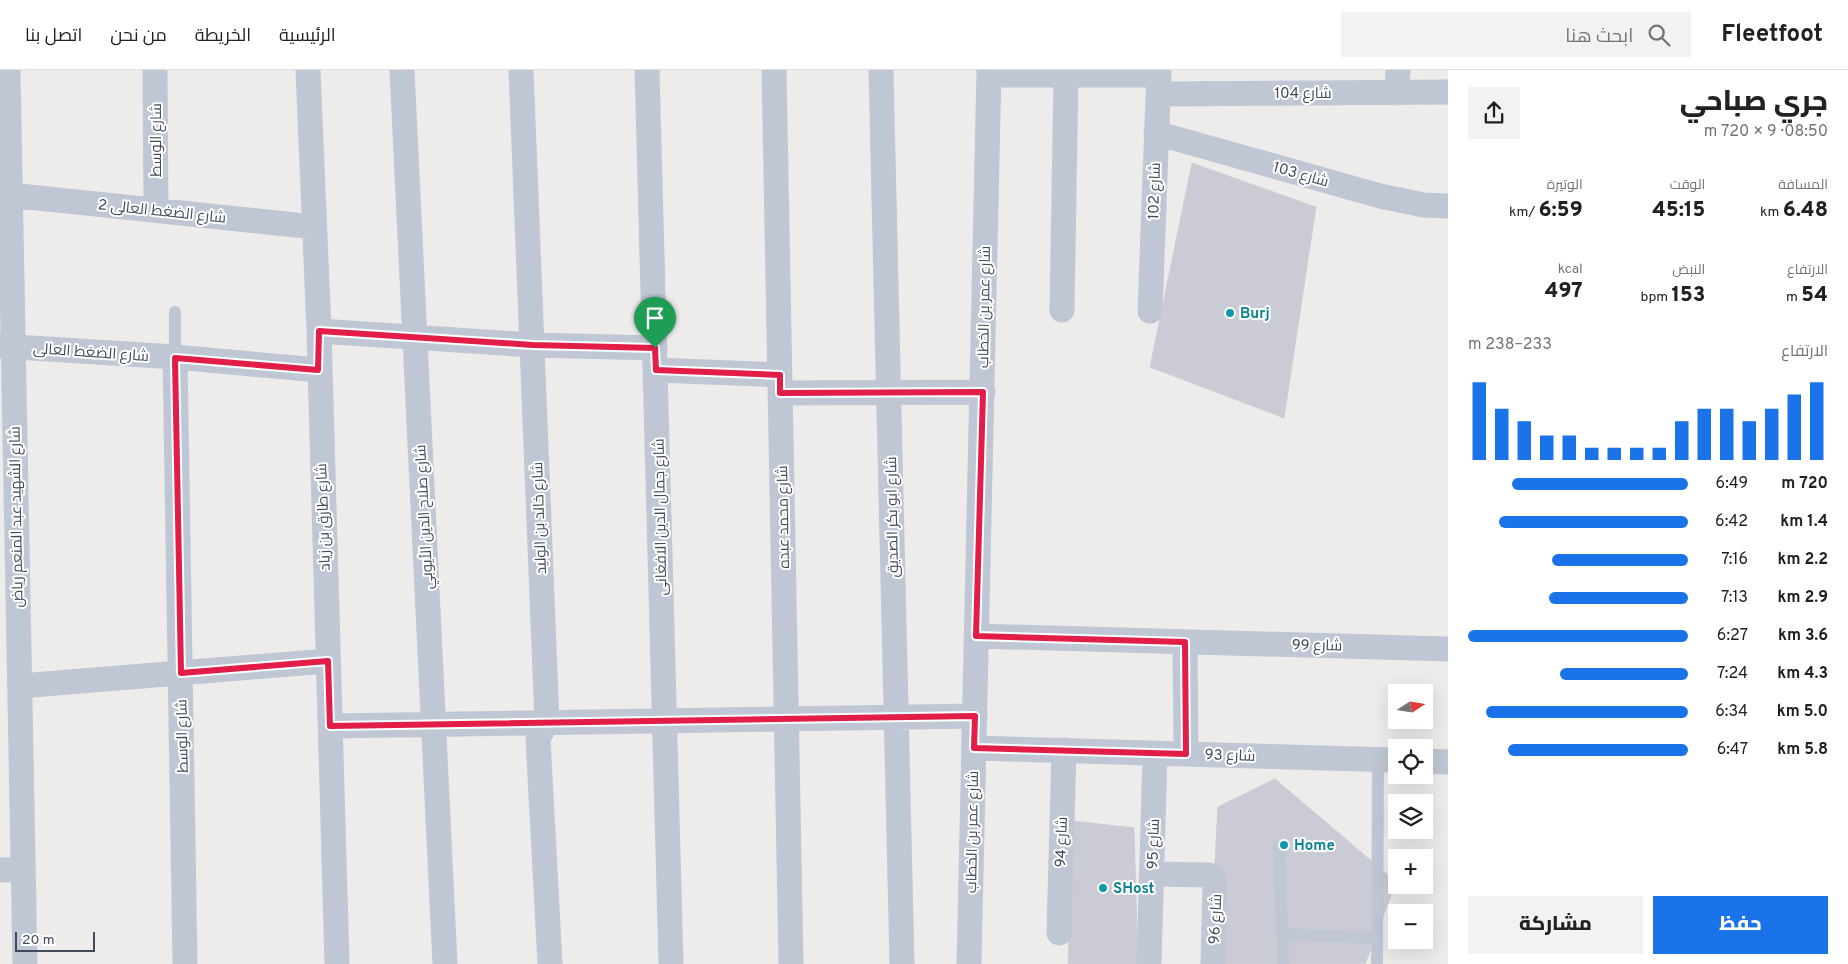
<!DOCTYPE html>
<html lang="ar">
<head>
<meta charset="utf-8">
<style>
  body { margin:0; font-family:Overpass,Cairo,sans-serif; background:#f2f2f2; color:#202124; direction:rtl; height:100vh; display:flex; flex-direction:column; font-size:19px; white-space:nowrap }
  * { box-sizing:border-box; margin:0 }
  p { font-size:16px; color:#757577 }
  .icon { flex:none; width:28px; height:28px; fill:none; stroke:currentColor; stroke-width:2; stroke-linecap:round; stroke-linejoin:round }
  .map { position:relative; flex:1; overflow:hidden; direction:ltr }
  .side { display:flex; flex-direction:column; background:#fff; width:400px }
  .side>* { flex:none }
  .needle { width:32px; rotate:78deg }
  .buttons { position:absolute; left:1388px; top:614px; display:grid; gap:10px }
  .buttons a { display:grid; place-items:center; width:45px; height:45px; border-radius:0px; background:#fff; box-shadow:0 5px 20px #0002; font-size:25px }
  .scale { position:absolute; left:15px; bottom:12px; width:80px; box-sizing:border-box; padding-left:5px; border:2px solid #434a59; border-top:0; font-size:14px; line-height:18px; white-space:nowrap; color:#434a59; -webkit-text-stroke:4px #fff; paint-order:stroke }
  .pin { position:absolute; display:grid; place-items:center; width:42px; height:42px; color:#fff; margin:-51px -21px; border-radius:50% 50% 50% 0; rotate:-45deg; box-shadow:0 0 5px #0007 }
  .pin .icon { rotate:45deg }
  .round { display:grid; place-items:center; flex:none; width:52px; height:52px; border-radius:0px; background:#f2f2f2 }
  .summary { display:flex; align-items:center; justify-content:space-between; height:85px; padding:0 20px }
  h1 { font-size:28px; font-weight:800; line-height:38px }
  .stats { display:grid; grid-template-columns:repeat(3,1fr); gap:8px; height:85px; padding:5px 20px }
  .stats div { display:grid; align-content:center }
  .stats b { font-size:21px; font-weight:800 }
  .stats small { font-size:14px; font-weight:400 }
  .stats p { font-size:14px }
  .chart { height:140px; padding:10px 20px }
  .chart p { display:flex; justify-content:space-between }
  .chart svg { width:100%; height:90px; margin-top:5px; stroke:#1a73e8; stroke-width:6 }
  .button { display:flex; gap:10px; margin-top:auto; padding:10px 20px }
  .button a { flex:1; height:58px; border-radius:0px; background:#1a73e8; color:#fff; font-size:20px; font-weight:800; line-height:58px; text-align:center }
  .button a+a { background:#f2f2f2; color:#202124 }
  ul { padding:0 20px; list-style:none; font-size:16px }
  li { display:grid; grid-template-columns:80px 60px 1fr; align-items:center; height:38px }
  li i { height:12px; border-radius:6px; background:#1a73e8 }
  header { display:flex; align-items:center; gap:30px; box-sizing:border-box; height:70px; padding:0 25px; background:#fff; border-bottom:1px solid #e0e0e0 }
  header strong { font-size:24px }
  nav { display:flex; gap:28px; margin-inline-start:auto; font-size:18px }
  .search { width:350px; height:45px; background:#f2f2f2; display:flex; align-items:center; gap:12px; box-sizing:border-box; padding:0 18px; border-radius:0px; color:#757577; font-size:19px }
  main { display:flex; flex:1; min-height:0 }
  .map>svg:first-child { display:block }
</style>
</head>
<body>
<header>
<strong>Fleetfoot</strong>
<div class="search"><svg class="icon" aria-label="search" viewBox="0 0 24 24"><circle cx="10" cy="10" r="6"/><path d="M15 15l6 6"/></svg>ابحث هنا</div>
<nav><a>الرئيسية</a><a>الخريطة</a><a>من نحن</a><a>اتصل بنا</a></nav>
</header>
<main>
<section class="side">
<div class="summary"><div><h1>جري صباحي</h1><p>08:50 · 9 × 720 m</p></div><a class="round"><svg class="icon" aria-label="share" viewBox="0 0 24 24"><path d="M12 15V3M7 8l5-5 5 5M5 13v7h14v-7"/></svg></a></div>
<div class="stats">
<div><p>المسافة</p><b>6.48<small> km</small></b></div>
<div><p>الوقت</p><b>45:15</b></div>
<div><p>الوتيرة</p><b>6:59<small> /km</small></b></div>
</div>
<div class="stats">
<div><p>الارتفاع</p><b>54<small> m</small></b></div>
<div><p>النبض</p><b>153<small> bpm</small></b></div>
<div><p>kcal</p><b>497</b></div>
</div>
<div class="chart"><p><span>الارتفاع</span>233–238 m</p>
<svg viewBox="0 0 160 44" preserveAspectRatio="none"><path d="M5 44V6M15 44V19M25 44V25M35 44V32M45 44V32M55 44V38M65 44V38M75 44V38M85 44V38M95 44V25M105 44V19M115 44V19M125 44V25M135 44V19M145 44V12M155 44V6"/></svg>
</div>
<ul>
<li><b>720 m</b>6:49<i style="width:80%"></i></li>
<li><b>1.4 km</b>6:42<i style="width:86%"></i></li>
<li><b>2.2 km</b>7:16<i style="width:62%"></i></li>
<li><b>2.9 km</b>7:13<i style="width:63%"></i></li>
<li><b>3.6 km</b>6:27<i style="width:100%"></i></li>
<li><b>4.3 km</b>7:24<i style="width:58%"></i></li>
<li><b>5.0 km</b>6:34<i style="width:92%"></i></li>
<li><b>5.8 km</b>6:47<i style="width:82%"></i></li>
</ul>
<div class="button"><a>حفظ</a><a>مشاركة</a></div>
</section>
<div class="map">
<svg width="1448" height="894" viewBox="0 0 1448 894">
  <rect width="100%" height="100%" fill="#eeebeb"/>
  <path fill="#cacbd4" stroke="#cfcfd7" d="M1192 93 1316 137 1284 348 1150 297Z
    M1275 709 1396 812 1365 894H1210L1218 737Z
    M1275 709 1396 812 1365 894H1210L1218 737Z
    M1073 751 1134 758 1138 894H1068Z"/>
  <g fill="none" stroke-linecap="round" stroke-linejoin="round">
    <path stroke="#c0c7d4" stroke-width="12" d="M175 242V287
      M1279 777 1283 892
      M1282 864 1377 868
      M1377 894 1378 689"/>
    <path stroke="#c0c7d4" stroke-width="25" d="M8 0 25 894
      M155 0 156 140
      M308 0 319 261 337 894
      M402 0 445 894
      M521 0 547 652 538 669 550 894
      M647 0 671 894
      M774 0 791 894
      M881 0 902 894
      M989 5H1158
      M1397 23 1398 0
      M1158 24 1448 22
      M1156 63 1380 126 1424 135 1448 136
      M10 125 314 157
      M1062 240 1066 5
      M1150 241 1159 0
      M319 261 533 275 655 278
      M0 276 175 287 318 300
      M175 287 185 894
      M656 300 780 305
      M780 323 983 322
      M977 566 1448 579
      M1185 572 1186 684
      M20 616 327 591
      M330 656 975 646
      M974 678 1396 690
      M1424 691 1448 692
      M0 800 23 799
      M1152 804 1209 805 1215 810 1213 894
      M1059 863 1064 680
      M969 894 989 0
      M1149 894 1155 683"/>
  </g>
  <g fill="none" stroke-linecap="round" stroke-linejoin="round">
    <defs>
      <path id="route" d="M319 261 533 275 655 278 656 300 780 305V323L983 322 976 566 1185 572 1186 684 974 678 975 646 330 656 328 591 181 603 175 288 318 300Z"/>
    </defs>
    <use href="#route" stroke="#fff" stroke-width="10"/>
    <use href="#route" stroke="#e11d48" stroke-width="6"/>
  </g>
  <g fill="#0f9aa8" stroke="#fff" stroke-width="2">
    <circle cx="1230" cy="243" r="5"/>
    <circle cx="1284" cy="775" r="5"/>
    <circle cx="1103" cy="818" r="5"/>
  </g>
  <g text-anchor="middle" stroke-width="4" stroke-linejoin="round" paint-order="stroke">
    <g font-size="15" fill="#434a59" stroke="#fff">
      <text x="1303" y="28">شارع 104</text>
      <text transform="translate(156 70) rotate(-90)" y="5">شارع الوسط</text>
      <text transform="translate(1301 104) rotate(16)" y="5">شارع 103</text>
      <text transform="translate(1154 121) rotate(-88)" y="5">شارع 102</text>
      <text transform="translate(162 141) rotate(6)" y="5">شارع الضغط العالى 2</text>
      <text transform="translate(984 237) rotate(-89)" y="5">شارع عمر بن الخطاب</text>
      <text transform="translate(91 282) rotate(4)" y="5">شارع الضغط العالى</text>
      <text transform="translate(16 447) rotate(-91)" y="5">شارع الشهيد عبد المنعم رياض</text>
      <text transform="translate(323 447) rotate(-92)" y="5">شارع طارق بن زياد</text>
      <text transform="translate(424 447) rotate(-93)" y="5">شارع صلاح الدين الأيوبي</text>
      <text transform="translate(660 447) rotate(-91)" y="5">شارع جمال الدين الافغانى</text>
      <text transform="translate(783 447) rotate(-91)" y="5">شارع محمد عبده</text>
      <text transform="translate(892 447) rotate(-91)" y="5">شارع ابو بكر الصديق</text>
      <text transform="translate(539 448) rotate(-92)" y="5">شارع خالد بن الوليد</text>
      <text transform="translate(1317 575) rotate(1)" y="5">شارع 99</text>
      <text transform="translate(182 666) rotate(-91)" y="5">شارع الوسط</text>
      <text transform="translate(1230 685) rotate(2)" y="5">شارع 93</text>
      <text transform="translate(972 762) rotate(-89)" y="5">شارع عمر بن الخطاب</text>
      <text transform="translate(1061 772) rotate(-88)" y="5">شارع 94</text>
      <text transform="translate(1153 774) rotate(-88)" y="5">شارع 95</text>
      <text transform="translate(1215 849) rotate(-87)" y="5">شارع 96</text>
    </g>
    <g font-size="15" font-weight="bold" fill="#0d838f" stroke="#fff" text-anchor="start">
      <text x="1240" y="248">Burj</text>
      <text x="1294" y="780">Home</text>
      <text x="1113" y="823">SHost</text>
    </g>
  </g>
</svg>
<div class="buttons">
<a><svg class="needle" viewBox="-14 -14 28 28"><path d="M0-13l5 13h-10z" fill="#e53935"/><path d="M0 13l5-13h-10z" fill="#757577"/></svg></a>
<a><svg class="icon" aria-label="locate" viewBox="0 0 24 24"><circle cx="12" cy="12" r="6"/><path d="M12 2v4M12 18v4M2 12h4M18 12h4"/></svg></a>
<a><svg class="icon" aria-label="layers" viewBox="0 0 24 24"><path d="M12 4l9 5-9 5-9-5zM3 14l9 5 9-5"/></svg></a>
<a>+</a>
<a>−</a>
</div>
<div class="scale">20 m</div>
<div class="pin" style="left:655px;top:278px;background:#1e9e55"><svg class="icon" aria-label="arrive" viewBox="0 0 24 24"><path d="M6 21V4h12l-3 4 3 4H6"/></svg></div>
</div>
</main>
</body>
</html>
